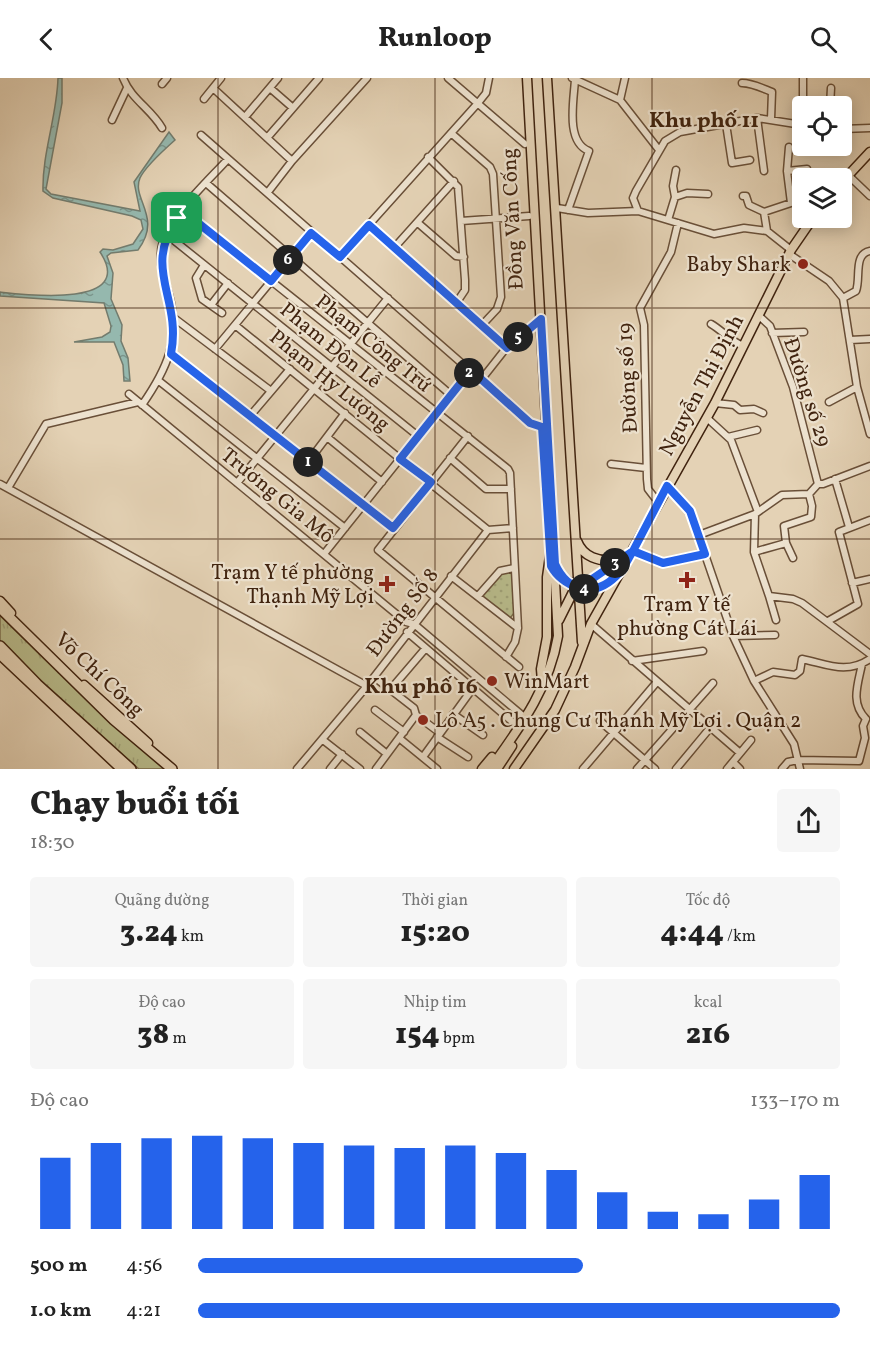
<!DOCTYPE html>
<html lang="vi">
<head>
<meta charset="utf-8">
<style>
  body { margin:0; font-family:Vollkorn,serif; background:#f6f6f6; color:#222; height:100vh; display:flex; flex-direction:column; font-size:22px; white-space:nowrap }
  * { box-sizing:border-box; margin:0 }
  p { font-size:20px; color:#767676 }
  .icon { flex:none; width:33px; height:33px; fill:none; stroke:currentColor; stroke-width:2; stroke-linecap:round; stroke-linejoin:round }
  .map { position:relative; height:691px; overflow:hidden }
  .details { display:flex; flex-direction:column; background:#fff; flex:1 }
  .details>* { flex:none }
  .buttons { position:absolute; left:792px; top:18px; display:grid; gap:12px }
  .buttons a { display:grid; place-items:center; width:60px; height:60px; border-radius:6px; background:#fff; box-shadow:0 3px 15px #0003; font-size:30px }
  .pin { position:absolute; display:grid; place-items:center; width:51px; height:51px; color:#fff; margin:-26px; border-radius:12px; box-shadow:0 3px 9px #0006 }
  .km { position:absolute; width:30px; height:30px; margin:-15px; border-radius:50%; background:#222; color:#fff; font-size:16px; line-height:30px; text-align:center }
  .round { display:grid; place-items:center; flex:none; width:63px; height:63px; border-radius:6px; background:#f6f6f6 }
  .summary { display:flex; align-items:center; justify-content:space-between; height:102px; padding:0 30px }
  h1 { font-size:33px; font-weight:800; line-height:45px }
  .stats { display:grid; grid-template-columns:repeat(3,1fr); gap:9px; height:102px; padding:6px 30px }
  .stats div { display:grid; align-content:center; border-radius:6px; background:#f6f6f6; text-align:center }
  .stats b { font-size:30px; font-weight:800 }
  .stats small { font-size:16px; font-weight:400 }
  .stats p { font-size:16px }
  .chart { height:168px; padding:12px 30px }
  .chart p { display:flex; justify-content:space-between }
  .chart svg { width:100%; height:108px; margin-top:6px; stroke:#2563eb; stroke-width:6 }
  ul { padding:0 30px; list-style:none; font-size:20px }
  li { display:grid; grid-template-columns:96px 72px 1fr; align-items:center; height:45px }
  li i { height:15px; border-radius:8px; background:#2563eb }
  header { display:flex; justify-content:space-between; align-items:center; height:78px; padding:0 30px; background:#fff; font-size:27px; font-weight:800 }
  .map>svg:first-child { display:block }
</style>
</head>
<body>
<header><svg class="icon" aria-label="back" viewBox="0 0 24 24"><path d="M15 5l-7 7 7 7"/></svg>Runloop<svg class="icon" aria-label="search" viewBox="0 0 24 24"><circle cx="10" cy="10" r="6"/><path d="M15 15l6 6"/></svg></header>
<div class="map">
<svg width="870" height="691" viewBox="0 0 870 691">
  <defs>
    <pattern id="grass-tufts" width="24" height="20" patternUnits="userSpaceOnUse" patternTransform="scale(1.5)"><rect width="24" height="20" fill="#b8bb8b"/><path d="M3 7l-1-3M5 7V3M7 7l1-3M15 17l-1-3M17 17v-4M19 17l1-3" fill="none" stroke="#9fa077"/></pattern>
    <pattern id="park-dots" width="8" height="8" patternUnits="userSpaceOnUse" patternTransform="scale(1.5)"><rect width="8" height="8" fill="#b8bb8b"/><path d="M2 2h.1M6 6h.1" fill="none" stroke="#9fa077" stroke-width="1.8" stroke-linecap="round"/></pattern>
    <pattern id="water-ripples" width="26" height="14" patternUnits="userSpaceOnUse" patternTransform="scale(1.5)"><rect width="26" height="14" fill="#95b8ae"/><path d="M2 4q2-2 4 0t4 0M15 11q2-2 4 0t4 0" fill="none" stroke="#7b958c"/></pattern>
  </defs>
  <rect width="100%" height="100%" fill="#e4d2b5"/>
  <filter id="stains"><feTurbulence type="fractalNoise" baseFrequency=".00333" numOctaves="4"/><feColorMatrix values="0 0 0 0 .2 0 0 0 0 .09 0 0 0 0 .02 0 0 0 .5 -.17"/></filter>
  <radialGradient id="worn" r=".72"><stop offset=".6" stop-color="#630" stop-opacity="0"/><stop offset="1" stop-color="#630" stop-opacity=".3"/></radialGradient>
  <path fill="url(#grass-tufts)" stroke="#7c6f4d" stroke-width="1.5" d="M0 534 169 691H139L102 661 0 565Z"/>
  <path fill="url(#park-dots)" stroke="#7c6f4d" stroke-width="1.5" d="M507 492 513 497 515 534 510 540 483 519 482 515 500 493Z"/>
  <path fill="url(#water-ripples)" stroke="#737c6e" stroke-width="1.5" d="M58 0H62V25L46 111 51 116 140 133 134 104 169 54 175 62C166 70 145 89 140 100 131 121 163 139 138 172L111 175 107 178 113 195 111 221 122 247 121 263 128 280 130 303H124L123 287 114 264H74L102 259 110 254 111 248 104 225 0 218V214C27 217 137 230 100 174L103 171 113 172 133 166 143 151 141 142 132 138 53 120 43 113C42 75 57 38 58 0Z"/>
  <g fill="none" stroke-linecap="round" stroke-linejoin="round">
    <defs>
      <path id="minor" d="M123 0C131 21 151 31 162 50
        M448 0 525 66
        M572 0 620 22 659 72
        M742 5C752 5 762 10 772 14L771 41
        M162 6 167 0
        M213 10 292 83
        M270 10 293 30
        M204 21 221 0
        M620 22 625 0
        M830 28 831 10
        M245 39 278 0
        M757 40 764 93
        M112 42 127 10
        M726 46 732 85 750 82
        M797 46 803 21V0
        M842 51 870 50
        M451 55 490 89 493 96 501 219 497 231 483 246
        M201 57 530 345 542 349
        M267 60 319 0
        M805 73V68
        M428 79 458 109 465 202V212L457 224
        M787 93 789 69
        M848 97 870 118
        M206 105 451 317
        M268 114 292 83 367 0
        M743 118H746L749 127 764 134 767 153
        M675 119 673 108 676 92
        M557 130 588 135 638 133 714 156 744 150 767 153 791 172
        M568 132 589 73C565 64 574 22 575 1
        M183 133 508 391 510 395 518 550 515 564 506 579
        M638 133 633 120 636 113 665 63 680 54 757 40 802 47
        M764 134 791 125 787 93 807 91
        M668 142 675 119 687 115 708 116
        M461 143 529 138
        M418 145 456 178 464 179
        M369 147 507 269
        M166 156 418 358
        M394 170 454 103
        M789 176 829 203 843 220 857 309 870 356
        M340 179 478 25 486 15 489 0
        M204 187 196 200 202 221 222 235
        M843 220 856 213C861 200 853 176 870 173
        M211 227 228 205
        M758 237 770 248 793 309 818 406
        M174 240 271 313
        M711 246C723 253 729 262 743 268
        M235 247 488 452
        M772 255 804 254
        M850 262 870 261
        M215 271 311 155
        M171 276 393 450
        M481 302 507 269 536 244
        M159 303 345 450
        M129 316 406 544 414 546 523 638
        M829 324 857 309
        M715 325 734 327 740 332 754 331 763 335
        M142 327C167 291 181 261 169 217 164 199 157 183 163 163 172 136 208 103 228 81
        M250 338 290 291
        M707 340 731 362 758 434
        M468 358 378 472 519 589
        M327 359 382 404
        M728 359 757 352
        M450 380 486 411H511
        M308 384 345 335
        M611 386 646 390
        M835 401 849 449
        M237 405 388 220
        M0 406 367 608
        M667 408 690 433 733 558 754 603 794 666 800 691
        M8 410 46 346 138 324
        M658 424 648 411 647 401 644 247 640 230 671 174 678 145
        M755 436 754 474 769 518 793 521 802 525 870 576
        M488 452 513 450
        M699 457 755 436 782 417 809 416 818 406H823L870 388
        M633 473 663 485 705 476
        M754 474 786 465
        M324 476 471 292
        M793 480 786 465 784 448 811 439 812 428 809 416
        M451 498 518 550
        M852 505 870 501
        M478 518 500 493 514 490
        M769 518 776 542
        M828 543 858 526 839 454 870 442
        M591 546 739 674
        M407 554 516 647
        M733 558 775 557
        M632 583 703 573
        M862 586C858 606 850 625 866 641
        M374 599 414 630 416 637 376 691
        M754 603 773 594 795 597 800 593 802 581C827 586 846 597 870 581
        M390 612 425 571
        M375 632 404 654
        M453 636 483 657
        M416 637 440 655
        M600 643 655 691
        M360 654 387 676
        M437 659 468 679
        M399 660 437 691
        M323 662 360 691
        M423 679 473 610
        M733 684 740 691
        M297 691 367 608 488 452
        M330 691 342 676
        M583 691 656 605
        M637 691 713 605
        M676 691 710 650
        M727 691 751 662
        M782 691 788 684 798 682 859 683 865 660 863 648 866 641"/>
      <path id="major" d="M547 0 582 564
        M842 104 870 74
        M577 463C583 479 599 484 615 482
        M553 494C579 510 587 520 615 498
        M0 523 11 535
        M559 542 573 514 630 475
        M0 577 121 691
        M542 603 541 591 547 559V499L551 471
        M84 607 148 665
        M482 691 492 679
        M490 691C520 649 549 611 558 558L527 0
        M497 691 512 668
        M514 691 555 632 575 589 591 546 715 325 791 172 813 140"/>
      <path id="highway" d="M0 530 114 642 172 691
        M0 568 37 606 131 691"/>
    </defs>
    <use href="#minor" stroke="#694f38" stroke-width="9"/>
    <use href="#major" stroke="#40230f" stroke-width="11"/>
    <use href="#highway" stroke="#40230f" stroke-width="12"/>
    <use href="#minor" stroke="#ede2cf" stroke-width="6"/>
    <use href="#major" stroke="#e4d2b5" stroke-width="8"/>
    <use href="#highway" stroke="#e4d2b5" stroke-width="9"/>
  </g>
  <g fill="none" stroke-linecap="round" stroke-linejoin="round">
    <defs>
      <path id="route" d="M177 140C142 193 182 219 171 276L393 450 431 404 400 381 471 292 530 345 542 349 551 488C557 499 567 506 579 510L633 473 667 408 690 433 705 476 663 485 633 473C629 479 625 488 620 494 598 519 569 517 555 486L541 241 507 270 369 147 340 179 311 155 271 203 183 133 177 140"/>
    </defs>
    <use href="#route" stroke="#fff" stroke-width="12"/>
    <use href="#route" stroke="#2563eb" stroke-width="8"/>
  </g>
  <path fill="none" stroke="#40230f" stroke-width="1.5" stroke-opacity="0.55" d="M218 0V691M435 0V691M652 0V691M0 230H870M0 461H870"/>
  <g fill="#8f2418" stroke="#ede2cf" stroke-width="2">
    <circle cx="803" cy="186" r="6"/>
    <path d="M684 493h6v6h6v6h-6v6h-6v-6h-6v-6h6z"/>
    <path d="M384 497h6v6h6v6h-6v6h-6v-6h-6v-6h6z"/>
    <circle cx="492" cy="603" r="6"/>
    <circle cx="423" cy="642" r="6"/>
  </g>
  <g text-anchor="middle" stroke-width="4.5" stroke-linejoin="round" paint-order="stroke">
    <g font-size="21" fill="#40230f" stroke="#ede2cf">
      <text transform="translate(512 141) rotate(-93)" y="7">Đồng Văn Cống</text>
      <text transform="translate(374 265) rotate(39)" y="7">Phạm Công Trứ</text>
      <text transform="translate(331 267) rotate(39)" y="7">Phạm Đôn Lễ</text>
      <text transform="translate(627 300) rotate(-93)" y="7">Đường số 19</text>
      <text transform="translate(330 302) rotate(39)" y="7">Phạm Hy Lượng</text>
      <text transform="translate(701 307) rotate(-62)" y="7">Nguyễn Thị Định</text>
      <text transform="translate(808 314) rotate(72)" y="7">Đường số 29</text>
      <text transform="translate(278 417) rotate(39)" y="7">Trương Gia Mô</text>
      <text transform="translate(402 534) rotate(-53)" y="7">Đường Số 8</text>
      <text transform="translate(100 596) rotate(43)" y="7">Võ Chí Công</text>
    </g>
    <g font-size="21" fill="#40230f" stroke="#ede2cf" text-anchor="end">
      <text x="791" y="193">Baby Shark</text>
      <text x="374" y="501">Trạm Y tế phường<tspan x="374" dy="24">Thạnh Mỹ Lợi</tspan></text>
      <text x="687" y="533" text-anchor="middle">Trạm Y tế<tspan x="687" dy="24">phường Cát Lái</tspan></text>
      <text x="504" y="610" text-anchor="start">WinMart</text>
      <text x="435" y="649" text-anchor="start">Lô A5 . Chung Cư Thạnh Mỹ Lợi . Quận 2</text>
    </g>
    <g font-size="22" font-weight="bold" fill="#40230f" stroke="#ede2cf">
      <text x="704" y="49">Khu phố 11</text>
      <text x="421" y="615">Khu phố 16</text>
    </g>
  </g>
  <rect width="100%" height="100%" filter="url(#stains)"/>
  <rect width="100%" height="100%" fill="url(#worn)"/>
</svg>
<div class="buttons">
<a><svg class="icon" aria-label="locate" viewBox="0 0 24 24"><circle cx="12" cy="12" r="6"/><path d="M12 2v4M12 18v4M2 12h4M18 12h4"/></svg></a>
<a><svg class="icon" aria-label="layers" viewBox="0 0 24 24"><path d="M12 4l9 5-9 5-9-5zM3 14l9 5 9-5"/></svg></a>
</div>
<div class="pin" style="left:177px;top:140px;background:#1e9e55"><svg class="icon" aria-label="arrive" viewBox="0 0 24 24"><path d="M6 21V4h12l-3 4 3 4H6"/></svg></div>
<b class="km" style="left:308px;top:384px">1</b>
<b class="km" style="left:469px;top:295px">2</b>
<b class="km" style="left:615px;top:485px">3</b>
<b class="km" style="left:584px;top:511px">4</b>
<b class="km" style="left:518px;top:259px">5</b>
<b class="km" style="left:288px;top:182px">6</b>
</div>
<section class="details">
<div class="summary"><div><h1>Chạy buổi tối</h1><p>18:30</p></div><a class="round"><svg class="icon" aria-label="share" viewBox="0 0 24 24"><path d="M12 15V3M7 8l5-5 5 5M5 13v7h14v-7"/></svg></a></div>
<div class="stats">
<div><p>Quãng đường</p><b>3.24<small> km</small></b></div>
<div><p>Thời gian</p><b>15:20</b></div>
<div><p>Tốc độ</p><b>4:44<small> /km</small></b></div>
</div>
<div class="stats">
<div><p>Độ cao</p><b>38<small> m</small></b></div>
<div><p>Nhịp tim</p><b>154<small> bpm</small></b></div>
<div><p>kcal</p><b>216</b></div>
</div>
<div class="chart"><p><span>Độ cao</span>133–170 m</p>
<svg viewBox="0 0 160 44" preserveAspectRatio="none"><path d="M5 44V15M15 44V9M25 44V7M35 44V6M45 44V7M55 44V9M65 44V10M75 44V11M85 44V10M95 44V13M105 44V20M115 44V29M125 44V37M135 44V38M145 44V32M155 44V22"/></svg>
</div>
<ul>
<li><b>500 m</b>4:56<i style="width:60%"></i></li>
<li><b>1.0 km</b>4:21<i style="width:100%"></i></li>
</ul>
</section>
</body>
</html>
